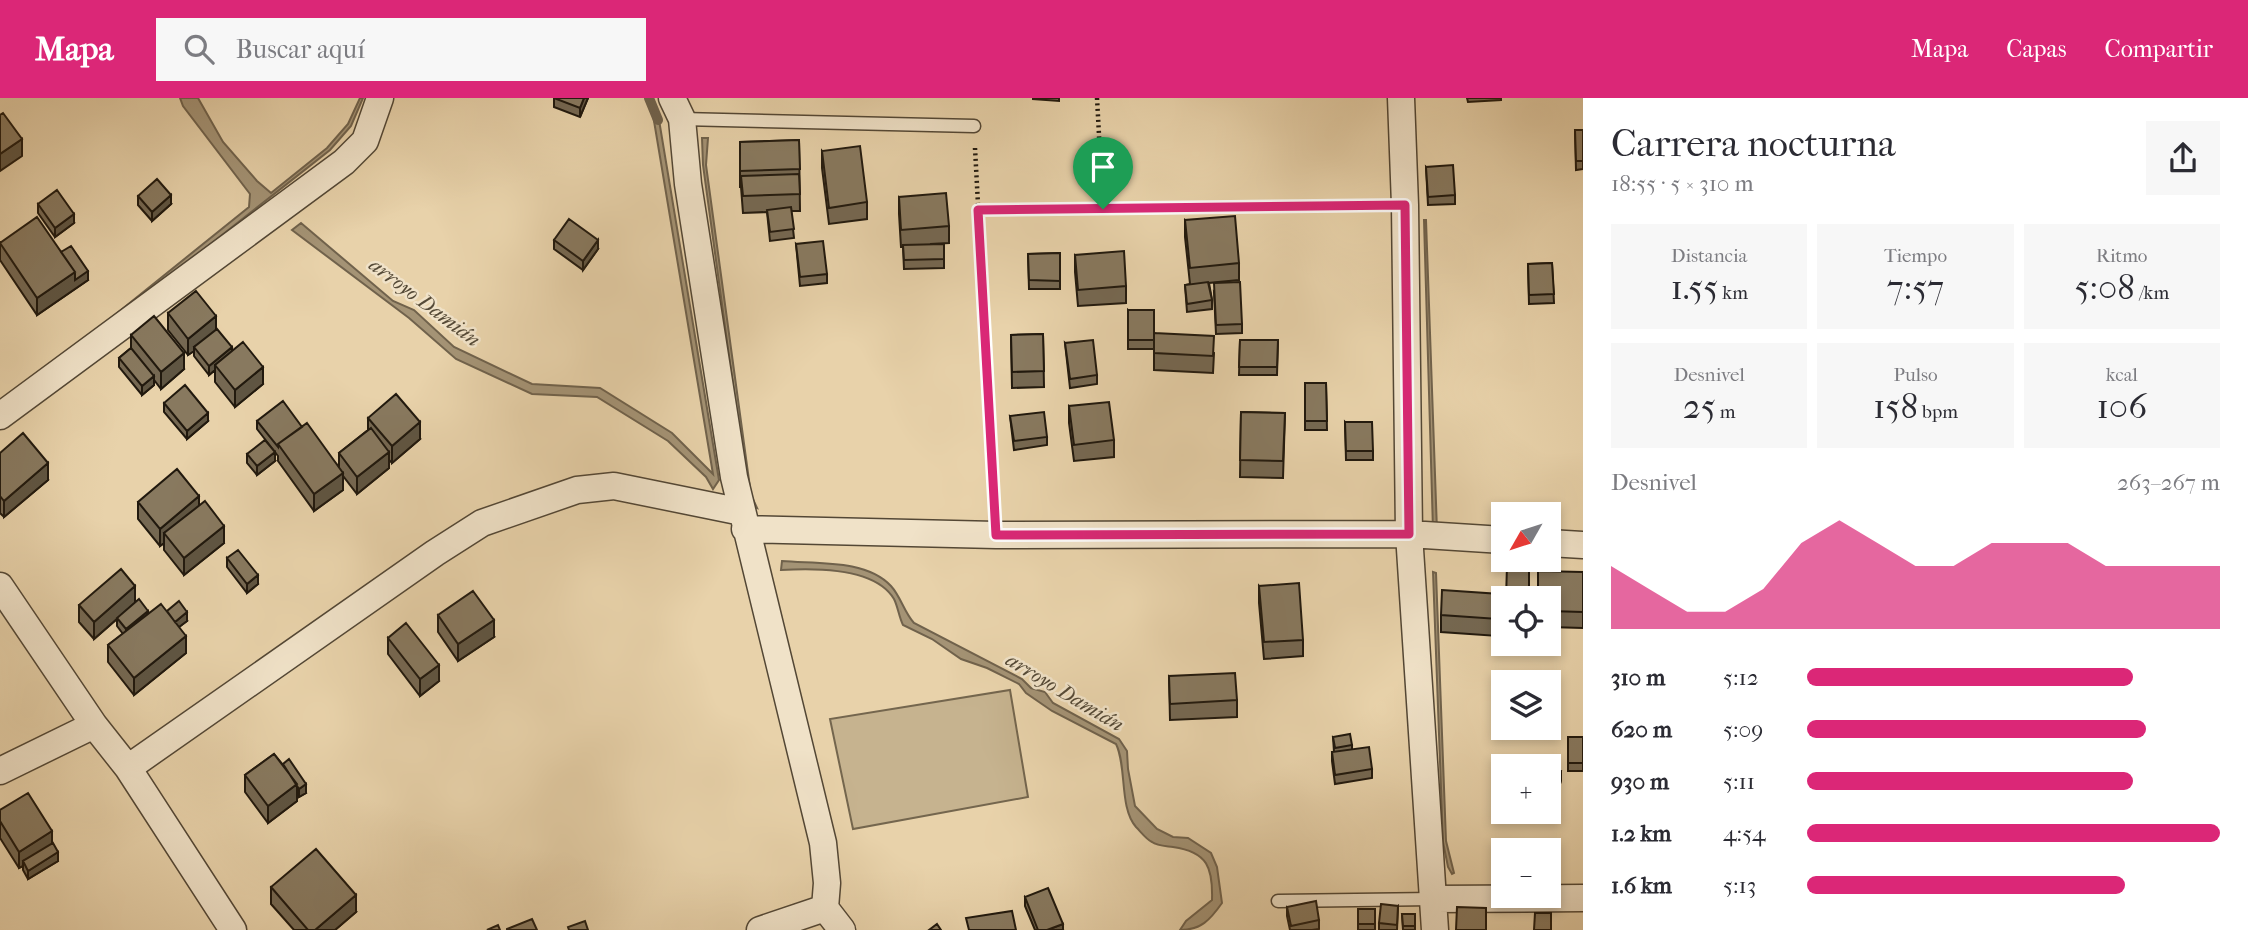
<!DOCTYPE html>
<html lang="es">
<head>
<meta charset="utf-8">
<style>
  body { margin:0; font-family:"IM FELL French Canon",serif; background:#f7f7f7; color:#2b2b33; height:100vh; display:flex; flex-direction:column; font-size:26px; white-space:nowrap }
  * { box-sizing:border-box; margin:0 }
  p { font-size:23px; color:#7c7c81 }
  .icon { flex:none; width:38px; height:38px; fill:none; stroke:currentColor; stroke-width:2; stroke-linecap:round; stroke-linejoin:round }
  .map { position:relative; flex:1; overflow:hidden }
  .sheet { display:flex; flex-direction:column; background:#fff; width:665px }
  .sheet>* { flex:none }
  .needle { width:46px; rotate:231deg }
  .tools { position:absolute; left:1491px; top:404px; display:grid; gap:14px }
  .tools a { display:grid; place-items:center; width:70px; height:70px; border-radius:0px; background:#fff; box-shadow:0 4px 10px #0003; font-size:35px }
  .pin { position:absolute; display:grid; place-items:center; width:60px; height:60px; color:#fff; margin:-72px -30px; border-radius:50% 50% 50% 0; rotate:-45deg; box-shadow:0 0 7px #0007 }
  .pin .icon { rotate:45deg }
  .round { display:grid; place-items:center; flex:none; width:74px; height:74px; border-radius:0px; background:#f7f7f7 }
  .overview { display:flex; align-items:center; justify-content:space-between; height:119px; padding:0 28px }
  h1 { font-size:38px; font-weight:600; line-height:52px }
  .metrics { display:grid; grid-template-columns:repeat(3,1fr); gap:10px; height:119px; padding:7px 28px }
  .metrics div { display:grid; align-content:center; border-radius:0px; background:#f7f7f7; text-align:center }
  .metrics b { font-size:35px; font-weight:600 }
  .metrics small { font-size:19px; font-weight:400 }
  .metrics p { font-size:19px }
  .chart { height:196px; padding:14px 28px }
  .chart p { display:flex; justify-content:space-between }
  .chart svg { width:100%; height:126px; margin-top:7px; fill:#db2777; opacity:.7 }
  ul { padding:0 28px; list-style:none; font-size:23px }
  li { display:grid; grid-template-columns:112px 84px 1fr; align-items:center; height:52px }
  li i { height:18px; border-radius:9px; background:#db2777 }
  header { display:flex; align-items:center; gap:42px; box-sizing:border-box; height:98px; padding:0 35px; background:#db2777; color:#fff }
  header strong { font-size:33px }
  nav { display:flex; gap:38px; margin-inline-start:auto; font-size:24px }
  .search { width:490px; height:63px; background:#f7f7f7; display:flex; align-items:center; gap:18px; box-sizing:border-box; padding:0 24px; border-radius:0px; color:#7c7c81; font-size:26px }
  main { display:flex; flex:1; min-height:0 }
  .map>svg:first-child { display:block }
</style>
</head>
<body>
<header>
<strong>Mapa</strong>
<div class="search"><svg class="icon" aria-label="search" viewBox="0 0 24 24"><circle cx="10" cy="10" r="6"/><path d="M15 15l6 6"/></svg>Buscar aquí</div>
<nav><a>Mapa</a><a>Capas</a><a>Compartir</a></nav>
</header>
<main>
<div class="map">
<svg width="1583" height="832" viewBox="0 0 1583 832">
  <rect width="100%" height="100%" fill="#e8d2aa"/>
  <filter id="stains"><feTurbulence type="fractalNoise" baseFrequency=".00286" numOctaves="4"/><feColorMatrix values="0 0 0 0 .2 0 0 0 0 .09 0 0 0 0 .02 0 0 0 .5 -.17"/></filter>
  <radialGradient id="worn" r=".72"><stop offset=".6" stop-color="#630" stop-opacity="0"/><stop offset="1" stop-color="#630" stop-opacity=".3"/></radialGradient>
  <path fill="#c6b38f" stroke="#74664e" stroke-width="2" d="M1010 592 1028 699 853 731 830 621Z"/>
  <path fill="#a49375" stroke="#70624c" stroke-width="2" d="M180 0H198L223 44 257 83 271 95 327 50 348 26 360 0H363L351 28 330 52 66 260 65 257 249 109 250 96 183 8Z
    M657 10 719 382 713 391 706 379 668 343 597 299 532 296 456 261 409 220 292 132 301 125 393 203 414 212 454 249 532 286 600 290 672 335 713 376 652 11Z
    M702 40H708L706 67 751 397 757 410 752 408 748 397 703 67Z
    M1424 122H1426L1437 433 1433 432Z
    M782 463C816 466 866 461 891 488 901 499 904 514 914 525L1022 581 1031 590 1045 594 1053 605 1119 641 1127 653 1128 671 1135 708 1157 731 1173 739 1188 740 1211 755 1217 769 1222 805C1210 822 1201 832 1180 832L1186 823 1212 802C1213 770 1208 754 1173 749 1166 748 1157 748 1152 744 1146 741 1141 734 1136 729 1119 710 1127 668 1116 646L1052 613 1026 595 1019 586 987 570 961 561 932 541 903 527C899 519 898 509 894 501 875 469 814 470 781 472Z
    M1433 474 1436 475 1446 743 1454 775 1452 776 1448 769 1443 744Z"/>
  <g fill="none" stroke-linecap="round" stroke-linejoin="round">
    <path stroke="#70624c" stroke-width="10" d="M649 0 658 22"/>
    <defs>
      <path id="service" d="M682 21 974 28
        M1278 803 1434 801"/>
      <path id="minor" d="M672 0 682 21 688 86 734 379 823 745 827 785 825 810 842 832
        M1401 0 1405 107 1409 436 1435 832
        M0 318 344 64 365 43 380 0
        M745 431 996 437 1409 436 1503 442
        M1549 445 1583 447
        M0 488 94 627 128 670 233 832
        M128 670 435 455 482 425 577 392 614 388 742 414
        M0 673 94 627
        M1434 801 1583 800
        M760 832 825 810"/>
    </defs>
    <use href="#service" stroke="#534735" stroke-width="15"/>
    <use href="#minor" stroke="#534735" stroke-width="29"/>
    <path stroke="#21190e" stroke-width="4.5" stroke-dasharray="2 3.5" stroke-linecap="butt" d="M1097 0 1103 111
      M975 50 994 408
      M978 112 1376 108"/>
    <use href="#service" stroke="#f0e2c8" stroke-width="12"/>
    <use href="#minor" stroke="#f0e2c8" stroke-width="26"/>
  </g>
  <path fill="#756852" stroke="#21190e" stroke-width="2" d="M554 0H588L580 19 554 9Z
    M1033 0H1059V3L1033 1Z
    M1467 0H1501V2L1468 4Z
    M1575 32H1583V71L1576 72Z
    M799 42 800 113H791L794 140 770 143 767 114 743 115 741 89H740V44Z
    M822 53 867 104V121L829 126 822 70Z
    M1426 69 1455 97V106L1428 107Z
    M138 98 171 106 152 123 138 107Z
    M899 99 949 128V145L930 146H944V170L904 171 903 149H901L899 116Z
    M38 106 74 125 55 139 38 115Z
    M1185 122 1239 165V182L1209 185 1212 202V211L1187 214 1185 187 1190 186 1185 139Z
    M554 142 598 151 583 172 554 151Z
    M0 144 61 154 88 182 37 217 0 162Z
    M796 146 827 176V185L800 188Z
    M1060 155V191H1029L1028 156Z
    M1075 157 1126 188V205L1078 208 1075 174Z
    M1552 165 1554 205 1529 206 1528 166Z
    M1214 194 1242 226V235L1216 236Z
    M1128 212 1154 235 1214 255 1213 275 1154 272V251H1128Z
    M168 215 216 231 232 253 263 286 235 309 215 284V272L209 277 194 258V253L188 257 168 232Z
    M1043 236 1044 289 1012 290 1011 237Z
    M131 237 184 271 161 291 154 282V287L142 297 119 269V260L131 250Z
    M1240 242H1278L1277 277H1239Z
    M1065 245 1097 277V286L1070 290Z
    M1305 285H1326L1327 332H1305Z
    M164 305 208 323 187 341 164 314Z
    M1069 308 1114 342V359L1074 363 1069 325Z
    M1241 314 1285 315 1283 380 1240 379Z
    M1010 318 1047 339V347L1014 352Z
    M368 320 420 341 392 365 389 362V370L357 396 343 378V392L314 413 278 363V358L257 331V323L302 329 339 369V355L368 332Z
    M1345 324 1373 353V362H1346Z
    M0 355 48 382 4 419 0 415Z
    M247 356 275 363 257 377 247 365Z
    M138 404 199 407 224 445 184 477 164 452V445L160 448 138 421Z
    M227 460 258 486 247 495 227 469Z
    M1583 474V530L1549 529V500Z
    M1259 488 1303 542V558L1264 561 1259 505Z
    M135 504 148 516 167 513 187 523 179 529 186 555 134 597 108 564V547L123 536 117 528V521L94 541 79 524V507Z
    M1500 513 1498 538 1441 534V517Z
    M438 517 494 539 458 563 438 534Z
    M388 540 439 583 420 598 388 556Z
    M1169 578 1237 602V619L1170 622Z
    M1333 639 1352 647V651L1372 671V680L1335 686 1332 663V654H1334Z
    M1568 639H1583V673H1568Z
    M274 656 306 695 299 699 297 696V703L268 725 245 694V677Z
    M1549 670 1561 682 1554 709 1549 707Z
    M0 712 52 745 58 763 28 781 23 772V768L19 770 0 740Z
    M271 789 356 814 335 832H294L271 806Z
    M1025 799 1063 832H1035L1025 808Z
    M1398 808 1397 832H1379V825Z
    M1287 809 1319 822V831L1312 832H1290L1287 818Z
    M1358 811H1375V832H1358Z
    M1402 816H1415V832H1403Z"/>
  <path fill="#5f5542" stroke="#21190e" stroke-width="2" d="M584 0H588L580 19V10Z
    M22 41V58L0 73V56Z
    M171 97V106L152 123V114Z
    M74 116V125L55 139V130Z
    M598 142V151L583 172V163Z
    M88 173V182L37 217V200L75 174Z
    M216 218V235L194 249V253L188 257V241Z
    M232 249V258L215 267V272L209 277V268Z
    M184 255V271L161 291V274Z
    M263 269V286L235 309V292Z
    M154 278V287L142 297V288Z
    M208 315V323L187 341V333Z
    M420 324V341L392 365V348Z
    M275 354V363L257 377V368Z
    M389 354V370L357 396V379Z
    M48 365V382L4 419V403Z
    M343 375V392L314 413V396Z
    M199 398V415L164 435V445L160 448V431Z
    M224 428V445L184 477V460Z
    M258 477V486L247 495V486Z
    M135 488V505L94 541V524Z
    M148 513V522L126 540V531Z
    M187 514V523L175 532V524Z
    M494 522V539L458 563V546Z
    M186 538V555L134 597V580Z
    M439 567V583L420 598V581Z
    M1561 673V682L1554 709V700Z
    M297 686V703L268 725V708Z
    M306 686V695L299 699V691Z
    M52 733V750L23 763V768L19 770V754Z
    M58 754V763L28 781V773Z
    M356 797V814L335 832H315Z
    M1063 826V832H1047Z"/>
  <path fill="#88795f" stroke="#21190e" stroke-width="2" d="M554 0H584L580 10Z
    M3 15 22 41 0 56V17Z
    M1575 32H1583V63H1576Z
    M799 42 800 71 740 73V44Z
    M860 48 867 104 829 110 822 53Z
    M1453 67 1455 97 1428 99 1426 69Z
    M799 76 800 96 743 98 741 78Z
    M157 81 171 97 152 114 138 98Z
    M57 92 74 116 55 130 38 106Z
    M946 95 949 128 901 132 899 99Z
    M791 109 794 131 770 134 767 112Z
    M1235 118 1239 165 1190 170 1185 122Z
    M37 119 75 174 37 200 0 145Z
    M569 121 598 142 583 163 554 142Z
    M823 143 827 176 800 179 796 146Z
    M944 146V161L904 162 903 147Z
    M71 148 88 173 75 182V174L61 154Z
    M1124 153 1126 188 1078 192 1075 157Z
    M1060 155V183L1029 182 1028 156Z
    M1552 165 1554 196 1529 197 1528 166Z
    M1208 184 1212 202 1187 206 1185 187Z
    M1240 184 1242 226 1216 227 1214 185Z
    M196 193 216 218 188 241 168 215Z
    M1128 212H1154V242H1128Z
    M154 218 184 255 161 274 131 237Z
    M217 231 232 249 209 268 194 249Z
    M1154 235 1214 238 1213 258 1154 255Z
    M1043 236 1044 273 1012 274 1011 237Z
    M1093 242 1097 277 1070 281 1065 245Z
    M1240 242H1278L1277 269H1239Z
    M243 244 263 269 235 292 215 267Z
    M131 250 154 278 142 288 119 260Z
    M1305 285H1326L1327 323H1305Z
    M185 287 208 315 187 333 164 305Z
    M396 296 420 324 392 348 368 320Z
    M283 303 302 329 278 346V349L257 323Z
    M1109 304 1114 342 1074 347 1069 308Z
    M1044 314 1047 339 1014 343 1010 318Z
    M1241 314 1285 315 1283 363 1240 362Z
    M1345 324H1372L1373 353H1346Z
    M307 325 343 375 314 396 278 346Z
    M371 330 389 354 357 379 339 355Z
    M23 335 48 365 4 403 0 398V355Z
    M265 342 275 354 257 368 247 356Z
    M177 371 199 398 160 431 138 404Z
    M205 403 224 428 184 460 164 435Z
    M238 452 258 477 247 486 227 460Z
    M1507 468H1529V500H1506Z
    M121 471 135 488 94 524 79 507Z
    M1538 473 1583 474V514L1549 513V500H1538Z
    M1299 485 1303 542 1264 544 1259 488Z
    M1442 492 1500 496 1498 521 1441 517Z
    M473 493 494 522 458 546 438 517Z
    M139 501 148 513 126 531 117 520Z
    M179 503 187 514 175 524 167 513Z
    M161 506 186 538 134 580 108 547Z
    M406 525 439 567 420 581 388 540Z
    M1235 575 1237 602 1170 606 1169 578Z
    M1350 636 1352 647 1335 650 1333 639Z
    M1568 639H1583V665H1568Z
    M1369 649 1372 671 1335 677 1332 654Z
    M274 656 297 686 268 708 245 677Z
    M289 661 306 686 299 691 283 666Z
    M1549 670 1561 673 1554 700 1549 698Z
    M28 695 52 733 19 754 0 723V712Z
    M53 745 58 754 28 773 23 763Z
    M316 751 356 797 315 832H308L271 789Z
    M1048 790 1063 826 1047 832H1038L1025 799Z
    M1316 803 1319 822 1291 828 1287 809Z
    M1381 806 1398 808 1397 827 1379 825Z
    M1457 809 1486 810V832H1456Z
    M1358 811H1375V826H1358Z
    M1012 813 1016 832H969L966 820Z
    M1535 815H1551V832H1534Z
    M1402 816H1415V828H1403Z
    M532 821 537 832H507V831Z
    M585 823 588 832H569L568 829Z
    M937 826 941 832H929Z
    M498 827 500 832H487Z"/>
  <g fill="none" stroke-linecap="round" stroke-linejoin="round">
    <defs>
      <path id="route" d="M1405 107 1409 436 996 437 978 112Z"/>
    </defs>
    <use href="#route" stroke="#fff" stroke-width="14"/>
    <use href="#route" stroke="#db2777" stroke-width="9"/>
  </g>
  <g text-anchor="middle" stroke-width="5" stroke-linejoin="round" paint-order="stroke">
    <g font-size="21" font-style="italic" fill="#554a37" stroke="#f0e2c8">
      <text transform="translate(425 204) rotate(37)" y="7">arroyo Damián</text>
      <text transform="translate(1065 594) rotate(31)" y="7">arroyo Damián</text>
    </g>
  </g>
  <rect width="100%" height="100%" filter="url(#stains)"/>
  <rect width="100%" height="100%" fill="url(#worn)"/>
</svg>
<div class="tools">
<a><svg class="needle" viewBox="-14 -14 28 28"><path d="M0-13l5 13h-10z" fill="#e53935"/><path d="M0 13l5-13h-10z" fill="#7c7c81"/></svg></a>
<a><svg class="icon" aria-label="locate" viewBox="0 0 24 24"><circle cx="12" cy="12" r="6"/><path d="M12 2v4M12 18v4M2 12h4M18 12h4"/></svg></a>
<a><svg class="icon" aria-label="layers" viewBox="0 0 24 24"><path d="M12 4l9 5-9 5-9-5zM3 14l9 5 9-5"/></svg></a>
<a>+</a>
<a>−</a>
</div>
<div class="pin" style="left:1103px;top:111px;background:#1e9e55"><svg class="icon" aria-label="arrive" viewBox="0 0 24 24"><path d="M6 21V4h12l-3 4 3 4H6"/></svg></div>
</div>
<section class="sheet">
<div class="overview"><div><h1>Carrera nocturna</h1><p>18:55 · 5 × 310 m</p></div><a class="round"><svg class="icon" aria-label="share" viewBox="0 0 24 24"><path d="M12 15V3M7 8l5-5 5 5M5 13v7h14v-7"/></svg></a></div>
<div class="metrics">
<div><p>Distancia</p><b>1.55<small> km</small></b></div>
<div><p>Tiempo</p><b>7:57</b></div>
<div><p>Ritmo</p><b>5:08<small> /km</small></b></div>
</div>
<div class="metrics">
<div><p>Desnivel</p><b>25<small> m</small></b></div>
<div><p>Pulso</p><b>158<small> bpm</small></b></div>
<div><p>kcal</p><b>106</b></div>
</div>
<div class="chart"><p><span>Desnivel</span>263–267 m</p>
<svg viewBox="0 0 160 44" preserveAspectRatio="none"><path d="M0 44V22L10 30L20 38L30 38L40 30L50 14L60 6L70 14L80 22L90 22L100 14L110 14L120 14L130 22L140 22L150 22L160 22V44z"/></svg>
</div>
<ul>
<li><b>310 m</b>5:12<i style="width:79%"></i></li>
<li><b>620 m</b>5:09<i style="width:82%"></i></li>
<li><b>930 m</b>5:11<i style="width:79%"></i></li>
<li><b>1.2 km</b>4:54<i style="width:100%"></i></li>
<li><b>1.6 km</b>5:13<i style="width:77%"></i></li>
</ul>
</section>
</main>
</body>
</html>
